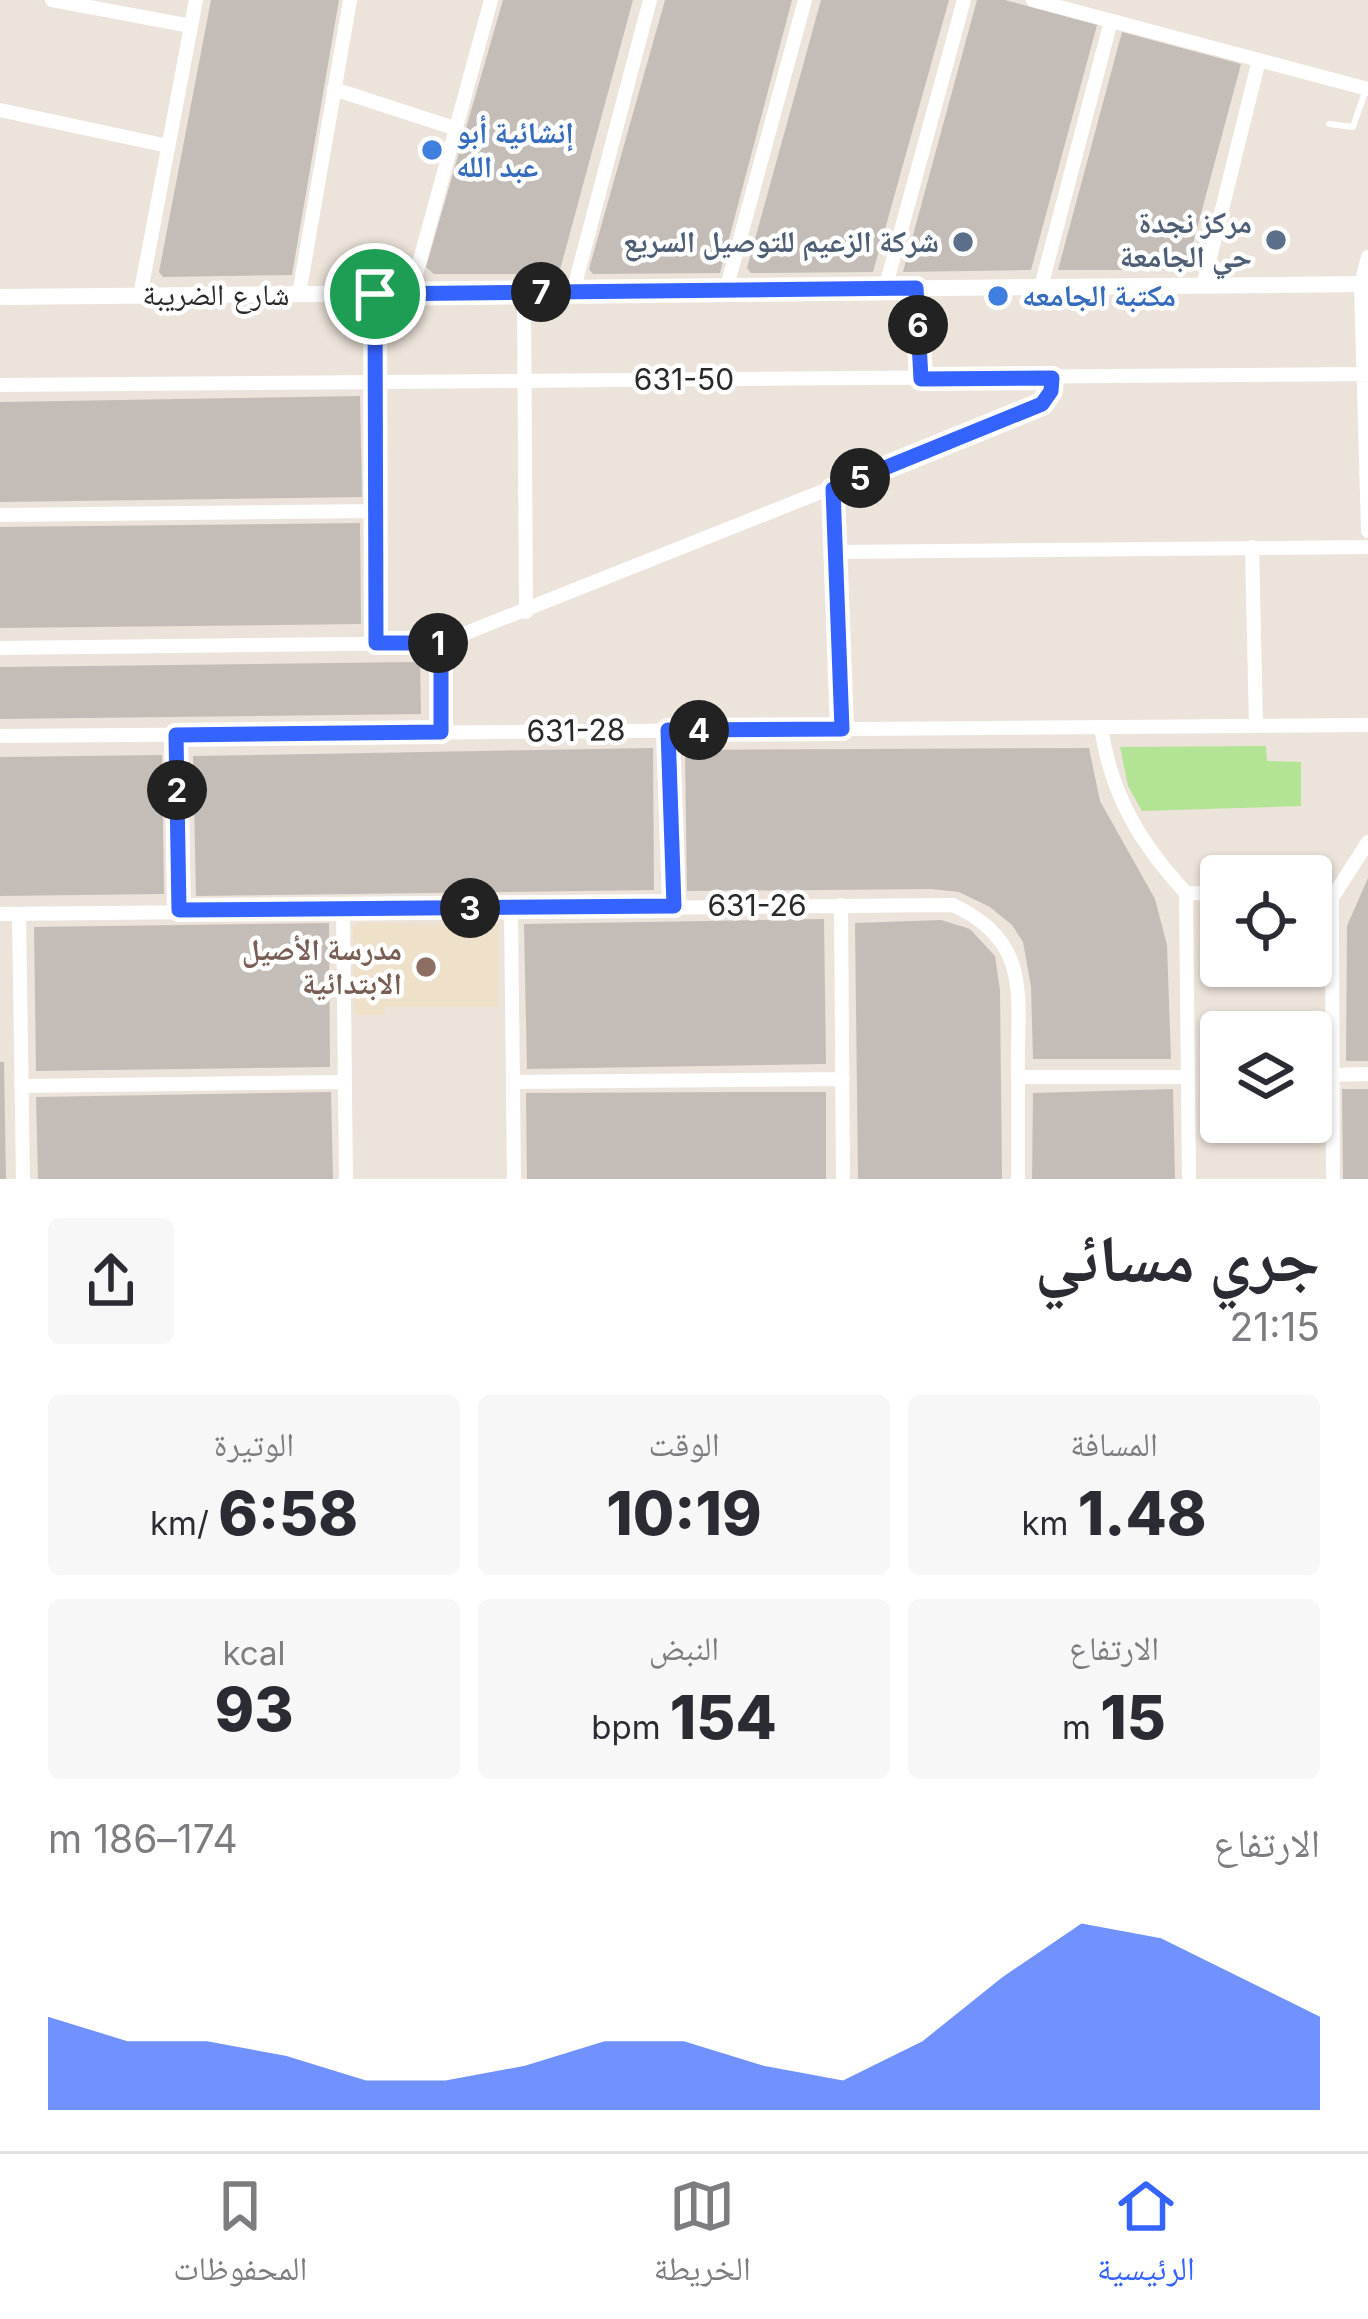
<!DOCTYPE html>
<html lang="ar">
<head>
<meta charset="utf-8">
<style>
  body { margin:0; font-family:Inter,"Noto Naskh Arabic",sans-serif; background:#f7f7f7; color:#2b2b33; direction:rtl; height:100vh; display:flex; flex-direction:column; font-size:45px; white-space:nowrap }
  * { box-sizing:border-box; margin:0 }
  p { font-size:39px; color:#7c7c81 }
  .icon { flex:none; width:66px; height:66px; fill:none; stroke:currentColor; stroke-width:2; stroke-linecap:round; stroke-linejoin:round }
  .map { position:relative; height:1179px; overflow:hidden; direction:ltr }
  .drawer { display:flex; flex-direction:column; background:#fff; flex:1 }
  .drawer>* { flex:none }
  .fabs { position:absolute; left:1200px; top:855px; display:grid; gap:24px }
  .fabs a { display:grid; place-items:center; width:132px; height:132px; border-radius:12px; background:#fff; box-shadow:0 3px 9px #0004; font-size:60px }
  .pin { position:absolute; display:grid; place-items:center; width:102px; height:102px; color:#fff; margin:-51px; border:6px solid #fff; border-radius:50%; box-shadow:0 3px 12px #0007 }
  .km { position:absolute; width:60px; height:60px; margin:-30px; border-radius:50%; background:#222; color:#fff; font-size:33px; line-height:60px; text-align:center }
  .round { display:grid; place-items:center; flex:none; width:126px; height:126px; border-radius:12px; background:#f7f7f7 }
  .summary { display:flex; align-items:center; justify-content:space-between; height:204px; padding:0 48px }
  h1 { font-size:66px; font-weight:800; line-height:90px }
  .figures { display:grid; grid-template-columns:repeat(3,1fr); gap:18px; height:204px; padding:12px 48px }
  .figures div { display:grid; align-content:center; border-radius:12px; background:#f7f7f7; text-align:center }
  .figures b { font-size:60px; font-weight:800 }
  .figures small { font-size:33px; font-weight:400 }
  .figures p { font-size:33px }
  .chart { height:336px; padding:24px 48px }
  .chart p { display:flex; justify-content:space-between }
  .chart svg { width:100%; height:216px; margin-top:12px; fill:#3563fe; opacity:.7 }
  .menu { display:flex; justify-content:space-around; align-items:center; height:168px; border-top:3px solid #e1e1e2; background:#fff; font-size:33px; color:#7c7c81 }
  .menu a { display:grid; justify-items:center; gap:6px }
  .menu .selected { color:#3563fe }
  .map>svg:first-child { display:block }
</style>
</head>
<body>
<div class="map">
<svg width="1368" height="1179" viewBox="0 0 1368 1179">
  <rect width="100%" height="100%" fill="#ece3da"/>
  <path fill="#eee0c9" d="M358 923 499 925 498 1007H385V1015H355L353 927Z"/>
  <path fill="#b3e495" d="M1266 746 1267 761 1301 762V806L1142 811 1128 786 1120 747Z"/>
  <path fill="#c4bdb7" d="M211 0H339L292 275 163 277 159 272Z
    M503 0H633L560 270 553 274H434L426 267Z
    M665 0H792L720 273 593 274 589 269Z
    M821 0H949L873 272 751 273 747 268Z
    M977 0H1005L1097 25 1031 270 903 272Z
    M1122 32 1241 64 1186 270H1058Z
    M360 396 362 497 0 502V402Z
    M360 523 361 624 0 628V527Z
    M420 662 421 714 0 719V667Z
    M653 748 654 890 196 896 193 756Z
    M1089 748 1100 801 1155 899 1167 945 1171 1059H1033L1031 987 1023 942 1012 925 990 907 959 892 932 889 687 891 685 750Z
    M162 755 164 894 0 896V757Z
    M1368 878V1061H1346L1347 926Z
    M824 919 826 1064 527 1069 524 924Z
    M941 920 970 929 995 956 1000 990 1002 1179H858L855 923Z
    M329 923 330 1067 36 1071 34 927Z
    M0 1062H4L6 1179H0Z
    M1173 1089 1175 1179H1032L1033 1093Z
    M1342 1089H1368V1179H1343Z
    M331 1092 333 1179H38L36 1097Z
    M732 1092H826V1179H527L526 1093Z"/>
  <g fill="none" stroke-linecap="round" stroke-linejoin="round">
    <path stroke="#fff" stroke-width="6" d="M1329 124 1353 127 1365 92"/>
    <path stroke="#fff" stroke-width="14" d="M52 0 191 26
      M1033 0 1368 89
      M334 89 454 128
      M0 110 168 146
      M1368 257 1361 284 1368 531
      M1203 286 1259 60
      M1041 287 1111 21
      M916 288 921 379
      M885 289 964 0
      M726 290 805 0
      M524 292 526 612
      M573 292 650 0
      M411 293 491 0
      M299 294 350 0
      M375 294 376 643
      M140 296 196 0
      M0 385 1368 374
      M833 489 842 729
      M0 515 378 511
      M1252 547 1256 726
      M838 552 1368 547
      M441 643V732
      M0 648 441 643 1042 404 1051 391 1052 378
      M1101 727C1111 795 1140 843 1186 893L1221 894
      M668 730 674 906
      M176 735 179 911
      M0 736 1368 725
      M1186 893 1189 1179
      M1311 898H1332L1368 842
      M1332 898 1333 1179
      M841 905 843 1179
      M511 907 514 1179
      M343 909 346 1179
      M0 914 953 905C1035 943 1016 1000 1018 1077
      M19 914 23 1179
      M1333 1075 1368 1074
      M513 1082 843 1079
      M21 1086 345 1082
      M1018 1179V1077H1188"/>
    <path stroke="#fff" stroke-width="16" d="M0 297 1368 284"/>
  </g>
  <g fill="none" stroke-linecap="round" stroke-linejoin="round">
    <defs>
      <path id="route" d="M916 288 921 379 1052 378 1051 391 1042 404 833 489 842 729 668 730 674 906 179 910 176 735 441 732V643H376L375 294Z"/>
    </defs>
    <use href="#route" stroke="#fff" stroke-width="24"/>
    <use href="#route" stroke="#3563fe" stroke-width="15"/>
  </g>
  <g fill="#3f7fe0" stroke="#fff" stroke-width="4.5">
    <circle cx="432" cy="150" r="12"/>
    <circle cx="998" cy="296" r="12"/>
  </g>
  <g fill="#5c6f8a" stroke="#fff" stroke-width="4.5">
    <circle cx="1276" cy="240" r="12"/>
    <circle cx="963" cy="242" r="12"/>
  </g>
  <circle fill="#8d6e63" stroke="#fff" stroke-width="4.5" cx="426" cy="967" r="12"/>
  <g text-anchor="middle" stroke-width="9" stroke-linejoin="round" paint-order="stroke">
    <g font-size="30" font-weight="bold" fill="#366cbe" stroke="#fff" text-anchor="start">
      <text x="456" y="143">إنشائية أبو<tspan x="456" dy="34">عبد الله</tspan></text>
      <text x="1022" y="306">مكتبة الجامعه</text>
    </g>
    <g font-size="30" font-weight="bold" fill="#4e5e75" stroke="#fff" text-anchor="end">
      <text x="1252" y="233">مركز نجدة<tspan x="1252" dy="34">حي الجامعة</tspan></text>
      <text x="939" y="252">شركة الزعيم للتوصيل السريع</text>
    </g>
    <g font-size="30" fill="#292929" stroke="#fff">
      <text x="216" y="305">شارع الضريبة</text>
      <text x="684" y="390">631-50</text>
      <text transform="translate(576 731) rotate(-1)" y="10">631-28</text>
      <text x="757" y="916">631-26</text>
    </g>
    <g font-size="30" font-weight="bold" fill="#785e54" stroke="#fff" text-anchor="end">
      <text x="402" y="960">مدرسة الأصيل<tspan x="402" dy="34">الابتدائية</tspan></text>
    </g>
  </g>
</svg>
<div class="fabs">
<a><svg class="icon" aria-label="locate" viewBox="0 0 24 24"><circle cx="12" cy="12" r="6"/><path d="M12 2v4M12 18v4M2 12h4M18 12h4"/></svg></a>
<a><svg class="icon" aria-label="layers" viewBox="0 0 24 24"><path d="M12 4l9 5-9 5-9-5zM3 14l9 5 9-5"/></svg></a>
</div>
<div class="pin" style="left:375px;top:294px;background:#1e9e55"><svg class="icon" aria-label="arrive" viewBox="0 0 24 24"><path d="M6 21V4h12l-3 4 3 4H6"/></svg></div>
<b class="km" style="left:438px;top:643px">1</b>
<b class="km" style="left:177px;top:790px">2</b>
<b class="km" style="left:470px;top:908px">3</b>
<b class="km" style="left:699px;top:730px">4</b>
<b class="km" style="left:860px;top:478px">5</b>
<b class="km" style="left:918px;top:325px">6</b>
<b class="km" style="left:541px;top:292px">7</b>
</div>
<section class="drawer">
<div class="summary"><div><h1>جري مسائي</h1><p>21:15</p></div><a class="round"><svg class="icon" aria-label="share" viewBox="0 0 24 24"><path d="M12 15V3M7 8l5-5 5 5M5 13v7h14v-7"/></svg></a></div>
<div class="figures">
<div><p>المسافة</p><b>1.48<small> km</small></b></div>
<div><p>الوقت</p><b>10:19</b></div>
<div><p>الوتيرة</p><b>6:58<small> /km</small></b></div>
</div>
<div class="figures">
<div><p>الارتفاع</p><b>15<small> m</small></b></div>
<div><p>النبض</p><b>154<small> bpm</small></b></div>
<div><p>kcal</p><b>93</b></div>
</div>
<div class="chart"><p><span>الارتفاع</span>174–186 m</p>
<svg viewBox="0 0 160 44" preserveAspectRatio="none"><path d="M0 44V25L10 30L20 30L30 33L40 38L50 38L60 35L70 30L80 30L90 35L100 38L110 30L120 17L130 6L140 9L150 17L160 25V44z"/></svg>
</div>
</section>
<nav class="menu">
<a class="selected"><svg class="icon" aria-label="home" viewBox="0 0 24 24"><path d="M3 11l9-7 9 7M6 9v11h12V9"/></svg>الرئيسية</a>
<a><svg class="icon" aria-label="map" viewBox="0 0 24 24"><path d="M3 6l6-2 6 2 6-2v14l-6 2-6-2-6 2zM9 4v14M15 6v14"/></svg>الخريطة</a>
<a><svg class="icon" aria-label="saved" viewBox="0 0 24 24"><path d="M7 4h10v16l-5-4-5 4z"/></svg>المحفوظات</a>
</nav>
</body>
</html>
